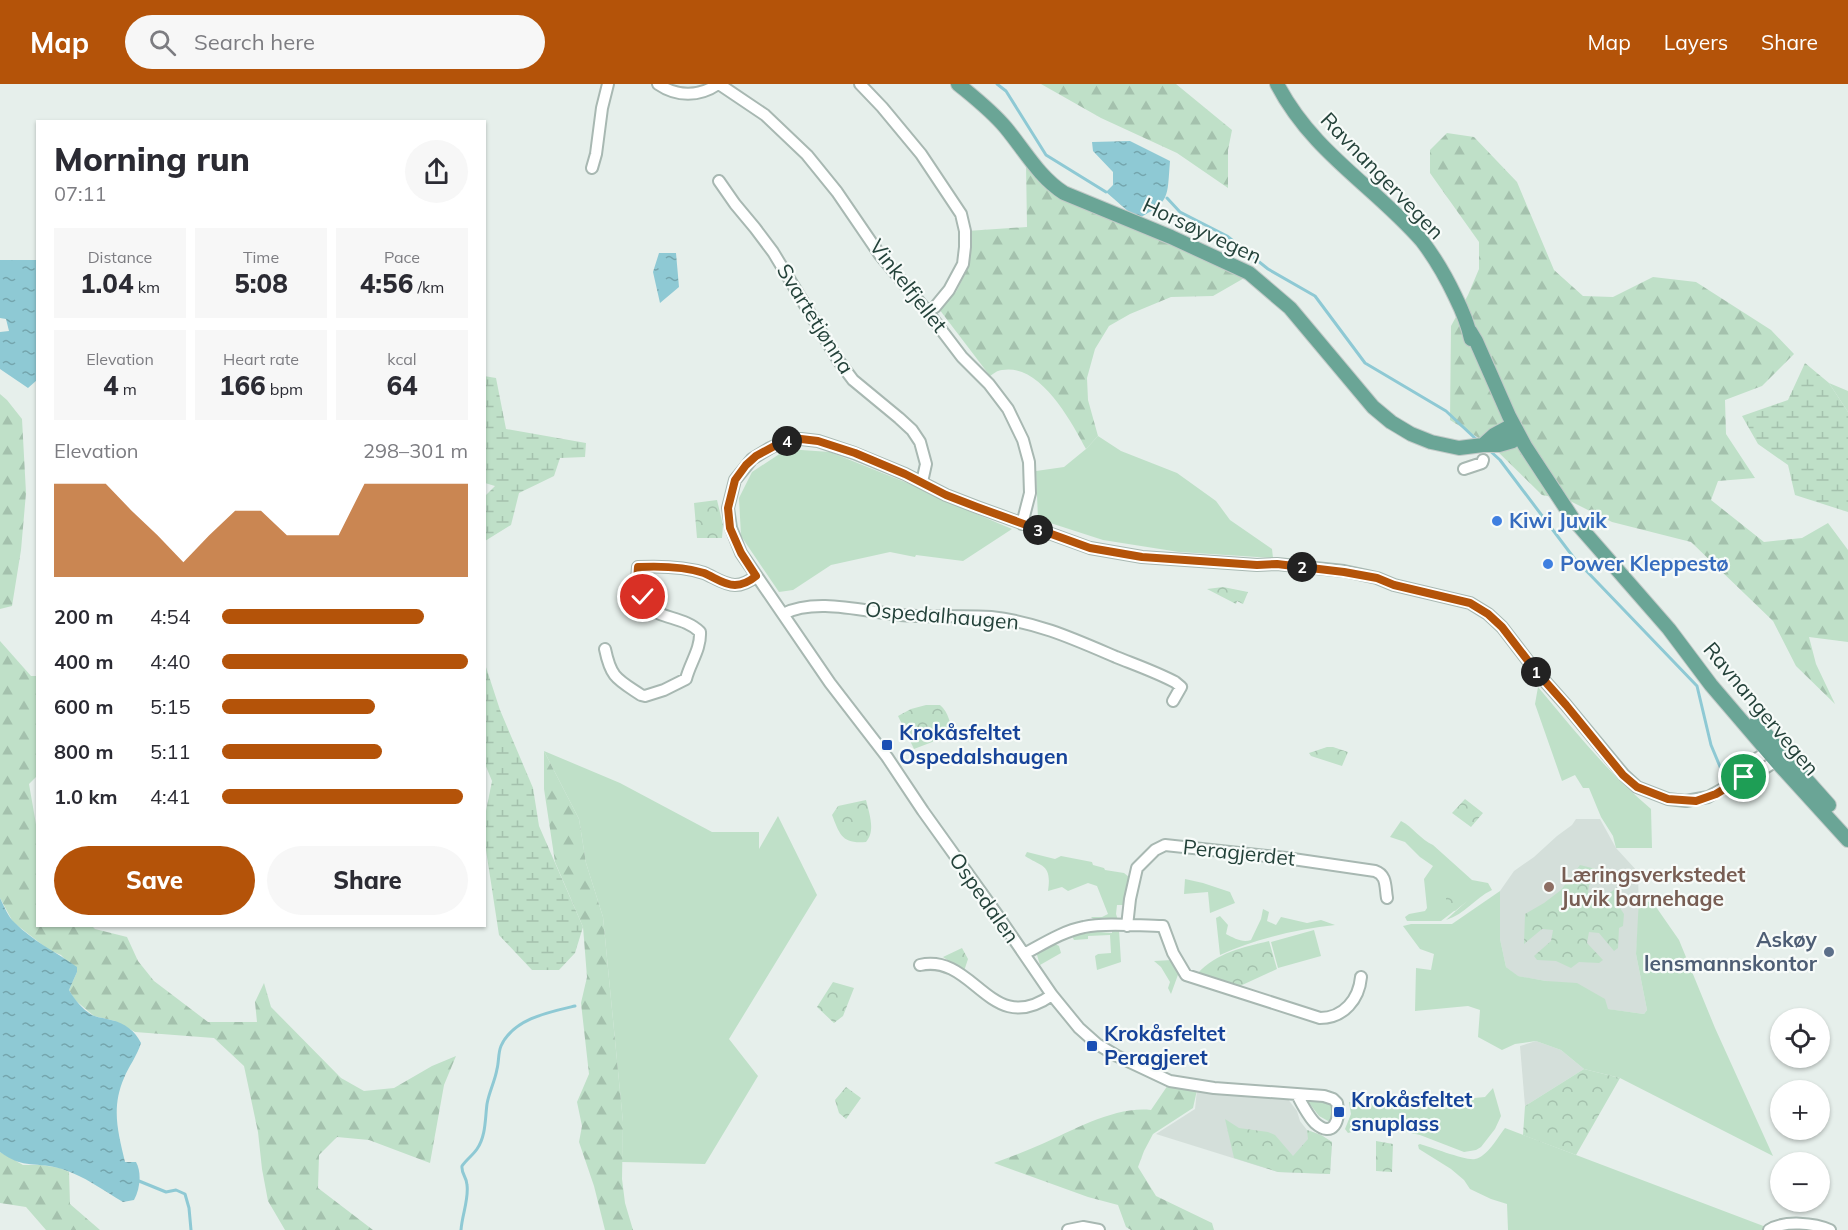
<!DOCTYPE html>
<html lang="en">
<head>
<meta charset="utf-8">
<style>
  body { margin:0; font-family:Mulish,sans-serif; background:#f7f7f7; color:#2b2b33; height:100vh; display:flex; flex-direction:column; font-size:22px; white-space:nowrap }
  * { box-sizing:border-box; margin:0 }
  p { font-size:20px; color:#7c7c81 }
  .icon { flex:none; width:33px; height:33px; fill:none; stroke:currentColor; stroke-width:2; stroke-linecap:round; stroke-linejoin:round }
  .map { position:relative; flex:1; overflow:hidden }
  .drawer { position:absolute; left:36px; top:36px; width:450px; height:807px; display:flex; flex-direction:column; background:#fff; border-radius:0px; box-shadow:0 2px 4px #0004 }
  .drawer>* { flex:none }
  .fabs { position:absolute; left:1770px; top:924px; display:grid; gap:12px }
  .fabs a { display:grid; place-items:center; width:60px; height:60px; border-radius:50%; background:#fff; box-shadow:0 2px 4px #0004; font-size:30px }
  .pin { position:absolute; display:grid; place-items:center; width:51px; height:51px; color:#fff; margin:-26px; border:3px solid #fff; border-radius:50%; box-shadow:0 2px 6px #0007 }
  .km { position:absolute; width:30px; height:30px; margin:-15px; border-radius:50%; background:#222; color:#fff; font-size:16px; line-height:30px; text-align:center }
  .round { display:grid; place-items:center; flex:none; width:63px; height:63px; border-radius:32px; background:#f7f7f7 }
  .head { display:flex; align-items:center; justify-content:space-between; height:102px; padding:0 18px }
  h1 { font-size:33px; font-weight:800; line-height:45px }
  .stats { display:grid; grid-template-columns:repeat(3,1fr); gap:9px; height:102px; padding:6px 18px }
  .stats div { display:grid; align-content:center; border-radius:0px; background:#f7f7f7; text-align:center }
  .stats b { font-size:26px; font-weight:800 }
  .stats small { font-size:16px; font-weight:400 }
  .stats p { font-size:16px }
  .chart { height:168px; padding:12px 18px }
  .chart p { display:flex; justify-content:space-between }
  .chart svg { width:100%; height:108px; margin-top:6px; fill:#b45309; opacity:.7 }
  .action { display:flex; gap:12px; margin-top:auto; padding:12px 18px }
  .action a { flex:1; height:69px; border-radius:36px; background:#b45309; color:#fff; font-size:24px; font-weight:800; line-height:69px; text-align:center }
  .action a+a { background:#f7f7f7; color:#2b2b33 }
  ul { padding:0 18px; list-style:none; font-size:20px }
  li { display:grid; grid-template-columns:96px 72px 1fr; align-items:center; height:45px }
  li i { height:15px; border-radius:8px; background:#b45309 }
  header { display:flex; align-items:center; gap:36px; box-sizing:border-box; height:84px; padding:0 30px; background:#b45309; color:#fff }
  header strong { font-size:28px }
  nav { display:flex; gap:33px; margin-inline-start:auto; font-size:21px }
  .search { width:420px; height:54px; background:#f7f7f7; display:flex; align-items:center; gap:15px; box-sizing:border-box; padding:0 21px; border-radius:33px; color:#7c7c81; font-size:22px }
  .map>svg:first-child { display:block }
</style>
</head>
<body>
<header>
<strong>Map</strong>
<div class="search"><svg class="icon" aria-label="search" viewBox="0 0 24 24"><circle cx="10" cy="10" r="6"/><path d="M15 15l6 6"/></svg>Search here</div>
<nav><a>Map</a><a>Layers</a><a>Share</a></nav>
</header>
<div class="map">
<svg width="1848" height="1146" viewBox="0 0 1848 1146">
  <defs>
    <pattern id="forest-firs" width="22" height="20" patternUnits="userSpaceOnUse" patternTransform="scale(1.5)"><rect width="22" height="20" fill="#bfe0c8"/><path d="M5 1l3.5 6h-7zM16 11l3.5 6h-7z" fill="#a4c1ad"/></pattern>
    <pattern id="wetland-marsh" width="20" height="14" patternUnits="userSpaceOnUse" patternTransform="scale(1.5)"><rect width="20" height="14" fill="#bfe0c8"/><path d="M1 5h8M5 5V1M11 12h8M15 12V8" fill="none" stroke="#a4c1ad"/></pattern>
    <pattern id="park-crowns" width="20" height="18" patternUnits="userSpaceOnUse" patternTransform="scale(1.5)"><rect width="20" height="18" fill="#bfe0c8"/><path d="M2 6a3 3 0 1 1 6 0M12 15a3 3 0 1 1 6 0" fill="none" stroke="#a4c1ad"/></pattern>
    <pattern id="water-ripples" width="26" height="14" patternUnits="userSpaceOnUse" patternTransform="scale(1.5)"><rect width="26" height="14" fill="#8ec9d4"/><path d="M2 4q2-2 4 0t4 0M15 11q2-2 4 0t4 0" fill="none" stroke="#74a5ad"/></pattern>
  </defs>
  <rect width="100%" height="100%" fill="#e6efeb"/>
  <path fill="#d4dfda" d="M1576 735H1600L1616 764 1638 788 1639 833 1636 870 1647 926 1644 930 1607 925 1546 897 1517 892 1506 883 1500 855V807L1514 787 1534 773 1557 752 1572 741Z
    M1536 957 1561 966 1584 985 1525 1022 1520 962Z
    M1197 1006 1287 1014 1297 1027 1300 1037 1307 1046 1321 1051 1332 1058 1330 1090 1278 1088 1156 1050 1195 1025Z"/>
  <path fill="#bfe0c8" d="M1098 352 1121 367 1177 389 1216 417 1230 436 1272 465 1273 474 1179 468 1103 456 1038 435 1036 387 1064 383 1086 365Z
    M787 365 830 368 915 402 934 412 1012 445 963 477 916 471 915 473 890 468 831 481 793 506 779 508 741 452 739 414 752 388Z
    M1538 603C1573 645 1608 689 1651 725L1652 764H1616L1613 752 1601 733 1589 704H1583L1575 691 1562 697 1535 620Z
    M544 667 620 699 712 748H759V765L778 732 817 811 729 955 758 992 705 1080 622 1078 623 1038 603 833 586 779 579 735Z
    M1401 737C1413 743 1421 756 1433 761L1472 796 1488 799 1492 806C1475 814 1465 830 1446 836L1467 817 1441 837H1407L1405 833 1409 830 1425 827 1427 824 1424 795 1433 782 1420 773 1405 758 1390 753Z
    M1027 768 1055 775 1061 772 1092 778 1093 781 1104 784 1105 786 1124 789 1129 793 1126 821H1117L1116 830 1118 836 1095 837 1091 833H1102L1108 830 1097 802 1088 799 1068 807 1062 803 1048 807C1052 780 1042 783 1025 772Z
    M1185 795 1203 799 1230 808 1235 819 1210 829 1208 808 1184 810Z
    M1500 807V855L1506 883 1518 892 1546 897 1577 899 1605 915 1608 925 1644 930 1647 926 1636 870 1639 814 1654 820 1679 856 1715 944 1773 1072 1620 994 1584 985 1561 966 1536 957 1515 960 1502 966 1478 953 1480 926 1468 922 1415 927 1416 884 1431 886 1434 870 1420 865 1403 842 1411 840H1452Z
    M1263 825 1269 828 1267 837 1276 841 1281 833 1307 839 1321 836 1335 841C1298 845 1254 855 1220 871L1216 834 1220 832 1228 841 1226 850C1234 854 1242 859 1251 856L1261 835Z
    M1112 846H1119L1121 878 1097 886 1095 872 1098 870 1111 869 1110 851 1088 852V855L1074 856 1072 852 1086 847 1112 849Z
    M1314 846 1321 872 1278 884 1271 858Z
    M1055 860 1059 862 1061 869 1040 881 1037 871 1038 869Z
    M1172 876 1179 888 1171 910 1168 904 1170 898 1161 883 1154 877Z
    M1493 1004 1501 1032 1495 1045 1481 1063 1476 1066 1464 1068 1420 1051 1397 1046 1379 1044 1363 1045 1348 1049 1345 1045 1351 1030 1349 1018 1399 1021 1485 1013Z
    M1306 1015 1331 1019 1336 1026 1330 1038 1319 1032Z
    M1505 1044 1766 1143 1764 1146H1508L1507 1120 1491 1115 1470 1105 1464 1096 1451 1085 1419 1065 1418 1061 1420 1060C1431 1063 1466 1077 1475 1075 1487 1073 1498 1053 1505 1044Z"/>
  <path fill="url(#forest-firs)" d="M1041 0H1176L1232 46 1228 66V104L1177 69 1101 34Z
    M1447 49 1474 53 1517 98 1554 186 1583 212 1613 213 1653 193 1696 198 1771 246 1794 270 1762 302 1725 316 1726 350 1755 394 1718 397 1711 416 1764 458 1802 454 1828 439 1848 466V558L1809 553 1816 580 1835 620 1796 582 1773 537 1691 458 1612 438 1568 416 1542 411 1493 363 1450 336 1451 242 1468 211 1479 185V158L1430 89V66Z
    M1026 79 1048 103 1246 193 1213 212 1171 213 1130 230 1109 242 1095 265 1087 294 1088 316 1098 352 1086 365C1071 337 1040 279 1002 286 998 286 993 290 990 292L939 225 956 208 969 182 967 147 1027 143Z
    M1829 299 1848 307V328Z
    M0 310 7 316 22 335 26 409 21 466 12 522 0 525Z
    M0 557 31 592H37V692L29 700 37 746 38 842H92L95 845 127 853 138 877 154 897 208 938H257L255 918 264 899 271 923 341 994 364 1007 394 1004 432 982 456 972 444 1001 430 1079 369 1056 337 1053 319 1071 318 1104 373 1146H285L268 1117 262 1085 258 1048 244 982 214 954 135 948 115 937 94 932 75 916 69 906 77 888 61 871 49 866 13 838 0 814Z
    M544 667 579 735 586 779 603 833 623 1038 622 1095 625 1119 633 1146H605L594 1102 579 1058 582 1042 577 1018 589 990 581 919 587 893 583 843 555 778 544 705Z
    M1168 1001 1197 1006 1193 1024 1153 1050 1144 1067 1138 1083 1156 1112 1212 1139 1214 1146H1131L1126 1143 1118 1121 1088 1113 994 1079C1010 1073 1026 1067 1042 1060 1074 1046 1115 1022 1151 1026Z
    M0 1068 23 1081H41L60 1084 69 1088 70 1120 100 1146H46L26 1123 0 1119Z"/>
  <path fill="url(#wetland-marsh)" d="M1805 279 1829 299 1848 328V428L1795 411 1788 381 1758 360 1742 332 1788 316Z
    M484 292 496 294 506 345 586 359 585 373 560 374 554 392 519 409 511 441 485 457V412L495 402 485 399Z
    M485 580 500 626 533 704 539 742 583 843 575 869 559 886H532L499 851 484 753 485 732 492 697 485 680Z"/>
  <path fill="url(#park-crowns)" d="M717 416 723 441 722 454H697L694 419Z
    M1223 503 1248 508 1243 520 1237 517 1236 520 1207 505Z
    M926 621H940C949 629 950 639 953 650L914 665 898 632 911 625Z
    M1327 663H1333L1348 668 1342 682 1311 672 1309 669Z
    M1465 715 1483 729 1471 743 1452 729Z
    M866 716C869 729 876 747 866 758 842 760 840 751 832 731L838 722Z
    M1580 781 1604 787 1589 801 1588 810 1600 817 1617 803 1618 821 1624 830 1623 842 1619 844 1618 864 1614 867 1599 849 1589 848 1587 859 1603 876 1599 879 1579 878 1571 884 1556 877 1537 876 1534 872 1551 857 1553 846 1542 845 1524 860 1525 830 1544 819 1561 806Z
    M1450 801H1456L1458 810 1465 809 1467 817 1455 827 1446 820V804Z
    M1269 857 1277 885 1240 902 1198 889C1216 869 1244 863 1269 857Z
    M962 864 968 875 964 887 943 873Z
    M833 898 854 904 843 932 834 939 817 923Z
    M1584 985 1620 994 1576 1071 1523 1051 1525 1022Z
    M846 1003 861 1014 846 1035 839 1029 835 1016Z
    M1225 1035 1239 1044 1268 1048 1275 1051 1293 1072 1308 1055 1307 1046 1321 1051 1332 1058 1330 1090 1278 1088 1234 1074Z
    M1376 1057 1393 1060 1392 1088 1376 1087Z"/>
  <path fill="url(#water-ripples)" d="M1130 57 1170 77C1167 113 1171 118 1137 135L1106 108 1113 101V88L1093 67 1092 58Z
    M659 169H676L679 203 660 219 653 188Z
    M0 176H37V296L28 304 0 285V248L9 247 6 235 0 234Z
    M0 814C4 822 8 833 15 839 33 857 56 868 77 883V888L69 906C75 916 82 925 92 931 98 934 105 934 111 936 125 939 135 947 141 959 137 972 129 982 124 994 111 1024 118 1048 125 1078H136C142 1089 140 1105 134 1116L123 1118C103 1106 84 1092 62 1085 37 1077 24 1086 0 1068Z"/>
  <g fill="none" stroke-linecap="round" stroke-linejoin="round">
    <path stroke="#8ec9d4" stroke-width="3" d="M997 0 1006 7 1046 71 1106 108
      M1167 114 1180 128 1227 152 1268 185 1315 212 1365 279 1446 327 1478 357
      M1488 365 1500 376 1574 474 1697 602 1711 661 1721 685
      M139 1097 166 1108 176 1106 185 1110 189 1124 191 1146
      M461 1146C462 1131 469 1115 467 1101 467 1093 461 1090 462 1082 466 1076 473 1071 477 1065 486 1052 485 1035 487 1020 489 1008 495 997 497 985 499 978 498 969 501 962 513 935 549 928 575 922"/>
    <defs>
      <path id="minor" d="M658 0C677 13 699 13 718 0
        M719 0 765 31 807 71 837 108 880 171 927 227 962 273 989 300 1008 325 1023 356 1029 378 1030 409 1022 440
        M860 0 882 23 921 70 961 130 965 147V163L963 180 949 206 935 223 927 227
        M592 84 596 70 602 24 608 0
        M719 97 735 120 755 144 773 168 838 276 853 296 899 334 912 346 920 358 926 380 922 398
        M1464 385 1482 379 1483 376
        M783 530C816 513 865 528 900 531 930 534 961 531 991 533 1037 538 1074 555 1116 573 1136 581 1156 588 1175 598L1181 603 1173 617
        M605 565C611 594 617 595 641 611L645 612 664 606 686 595C690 579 701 565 700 548 685 533 661 535 649 523 642 516 644 505 637 497L638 483C660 482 683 482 704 489 714 493 724 501 735 501 743 501 750 497 756 492
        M1127 842 1130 815 1137 784 1155 766 1165 761 1286 774 1375 787C1387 791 1385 803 1387 814
        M1024 870C1043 860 1063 847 1084 843 1106 838 1140 842 1163 842L1173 869 1186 891 1320 934C1344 934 1359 915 1361 893
        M920 881C975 869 990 955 1052 911
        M1297 1010C1300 1017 1309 1033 1315 1039 1333 1055 1341 1036 1337 1019L1333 1015 1324 1012 1214 1004 1170 997 1117 972 1097 960 1079 944 1052 911 996 829 923 727 887 673 830 599 741 469 731 444 728 424 735 396 752 375 770 364 785 357 801 355 818 357 854 369 905 390 946 411 977 423 1090 464 1142 473 1257 481 1277 480 1344 487 1377 494 1394 501 1470 519 1488 530 1502 543 1535 586 1566 621 1624 691 1637 703 1668 715 1686 717 1708 713 1744 693 1757 689 1776 677 1779 665C1762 669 1750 676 1744 693
        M1068 1146 1083 1143 1099 1146
        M1769 1146C1784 1136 1815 1139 1830 1146"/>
      <path id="major" d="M958 0C975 14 992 27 1006 44 1025 67 1039 93 1064 109L1171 153 1249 189 1290 224 1373 323 1391 338 1411 350 1431 358 1459 364 1483 361H1499L1513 357 1517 347
        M1277 0C1313 69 1373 101 1422 157 1435 174 1446 193 1455 212 1462 226 1468 240 1471 255
        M1470 247 1476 257 1509 332 1525 362 1573 435 1669 545 1711 601 1776 677 1848 756
        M1483 361 1494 351 1507 344 1517 347
        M1756 639 1829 721"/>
    </defs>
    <use href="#minor" stroke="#a8b8b2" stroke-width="14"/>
    <use href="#major" stroke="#c2cac8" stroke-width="16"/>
    <use href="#minor" stroke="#fff" stroke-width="10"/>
    <use href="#major" stroke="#6aa596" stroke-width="14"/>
  </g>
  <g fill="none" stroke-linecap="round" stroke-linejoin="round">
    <defs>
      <path id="route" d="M643 513 642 505 637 497 638 483C660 482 683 482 704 489 714 493 724 501 735 501 743 501 750 497 756 492L741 469 730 444 728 424 735 396 746 381 756 372 780 359 801 355 818 357 855 369 905 390 946 411 977 423 1090 464 1142 473 1257 481 1277 480 1344 488 1377 494 1394 501 1470 519 1488 530 1502 543 1535 586 1566 621 1623 691 1637 703 1668 715 1696 717 1716 710 1744 693"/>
    </defs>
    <use href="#route" stroke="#fff" stroke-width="12"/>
    <use href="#route" stroke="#b45309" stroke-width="8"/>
  </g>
  <g fill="#3f7fe0" stroke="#f7fbf9" stroke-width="2">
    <circle cx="1497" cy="437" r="6"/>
    <circle cx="1548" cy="480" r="6"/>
  </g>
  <g fill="#1a4fb4" stroke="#f7fbf9" stroke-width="2">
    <rect x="881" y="655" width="12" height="12" rx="3"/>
    <rect x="1086" y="956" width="12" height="12" rx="3"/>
    <rect x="1333" y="1022" width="12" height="12" rx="3"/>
  </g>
  <circle fill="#8d6e63" stroke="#f7fbf9" stroke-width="2" cx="1549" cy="803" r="6"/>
  <circle fill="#5c6f8a" stroke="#f7fbf9" stroke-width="2" cx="1829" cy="868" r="6"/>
  <g text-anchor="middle" stroke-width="4.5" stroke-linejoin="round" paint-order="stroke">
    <g font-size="21" fill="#24423a" stroke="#f7fbf9">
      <text transform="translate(1382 92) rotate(46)" y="7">Ravnangervegen</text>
      <text transform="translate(1202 147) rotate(25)" y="7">Horsøyvegen</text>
      <text transform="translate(908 202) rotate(52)" y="7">Vinkelfjellet</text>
      <text transform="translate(815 235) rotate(58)" y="7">Svartetjønna</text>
      <text transform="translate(942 532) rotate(5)" y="7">Ospedalhaugen</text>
      <text transform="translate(1761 625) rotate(50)" y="7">Ravnangervegen</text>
      <text transform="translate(1239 769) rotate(6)" y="7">Peragjerdet</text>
      <text transform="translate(984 814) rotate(55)" y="7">Ospedalen</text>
    </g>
    <g font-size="21" font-weight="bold" fill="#366cbe" stroke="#f7fbf9" text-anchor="start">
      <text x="1509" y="444">Kiwi Juvik</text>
      <text x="1560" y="487">Power Kleppestø</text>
    </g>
    <g font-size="21" font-weight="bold" fill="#164399" stroke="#f7fbf9" text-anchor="start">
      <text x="899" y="656">Krokåsfeltet<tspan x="899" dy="24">Ospedalshaugen</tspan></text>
      <text x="1104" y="957">Krokåsfeltet<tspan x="1104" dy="24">Peragjeret</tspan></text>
      <text x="1351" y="1023">Krokåsfeltet<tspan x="1351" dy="24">snuplass</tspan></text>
    </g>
    <g font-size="21" font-weight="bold" fill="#785e54" stroke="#f7fbf9" text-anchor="start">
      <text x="1561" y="798">Læringsverkstedet<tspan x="1561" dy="24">Juvik barnehage</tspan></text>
    </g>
    <g font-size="21" font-weight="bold" fill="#4e5e75" stroke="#f7fbf9" text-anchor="end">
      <text x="1817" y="863">Askøy<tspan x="1817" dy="24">lensmannskontor</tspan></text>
    </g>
  </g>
</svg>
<div class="fabs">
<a><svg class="icon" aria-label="locate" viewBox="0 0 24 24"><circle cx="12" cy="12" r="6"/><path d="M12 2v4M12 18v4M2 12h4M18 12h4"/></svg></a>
<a>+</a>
<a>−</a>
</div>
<div class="pin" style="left:1744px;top:693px;background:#1e9e55"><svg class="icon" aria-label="arrive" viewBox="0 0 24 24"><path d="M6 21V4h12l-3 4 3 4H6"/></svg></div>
<div class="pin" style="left:643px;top:513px;background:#d93025"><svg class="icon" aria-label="check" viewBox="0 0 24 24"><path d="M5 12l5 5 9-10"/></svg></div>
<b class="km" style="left:1536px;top:588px">1</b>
<b class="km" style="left:1302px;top:483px">2</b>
<b class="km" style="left:1038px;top:446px">3</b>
<b class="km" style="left:787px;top:357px">4</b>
<section class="drawer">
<div class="head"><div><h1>Morning run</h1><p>07:11</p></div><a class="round"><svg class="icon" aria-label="share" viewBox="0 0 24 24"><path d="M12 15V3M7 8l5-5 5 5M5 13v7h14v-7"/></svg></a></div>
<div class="stats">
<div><p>Distance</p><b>1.04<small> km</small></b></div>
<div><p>Time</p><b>5:08</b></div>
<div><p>Pace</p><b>4:56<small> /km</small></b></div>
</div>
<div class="stats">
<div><p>Elevation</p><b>4<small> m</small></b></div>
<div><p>Heart rate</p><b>166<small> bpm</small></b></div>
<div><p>kcal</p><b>64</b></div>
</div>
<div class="chart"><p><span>Elevation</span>298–301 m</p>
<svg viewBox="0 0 160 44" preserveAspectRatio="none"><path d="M0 44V6L10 6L20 6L30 17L40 27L50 38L60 27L70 17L80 17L90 27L100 27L110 27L120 6L130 6L140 6L150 6L160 6V44z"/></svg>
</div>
<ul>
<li><b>200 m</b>4:54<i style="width:82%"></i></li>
<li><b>400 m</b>4:40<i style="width:100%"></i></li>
<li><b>600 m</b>5:15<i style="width:62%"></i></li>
<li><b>800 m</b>5:11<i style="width:65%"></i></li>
<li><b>1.0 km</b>4:41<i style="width:98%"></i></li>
</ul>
<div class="action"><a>Save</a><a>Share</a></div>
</section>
</div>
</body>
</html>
